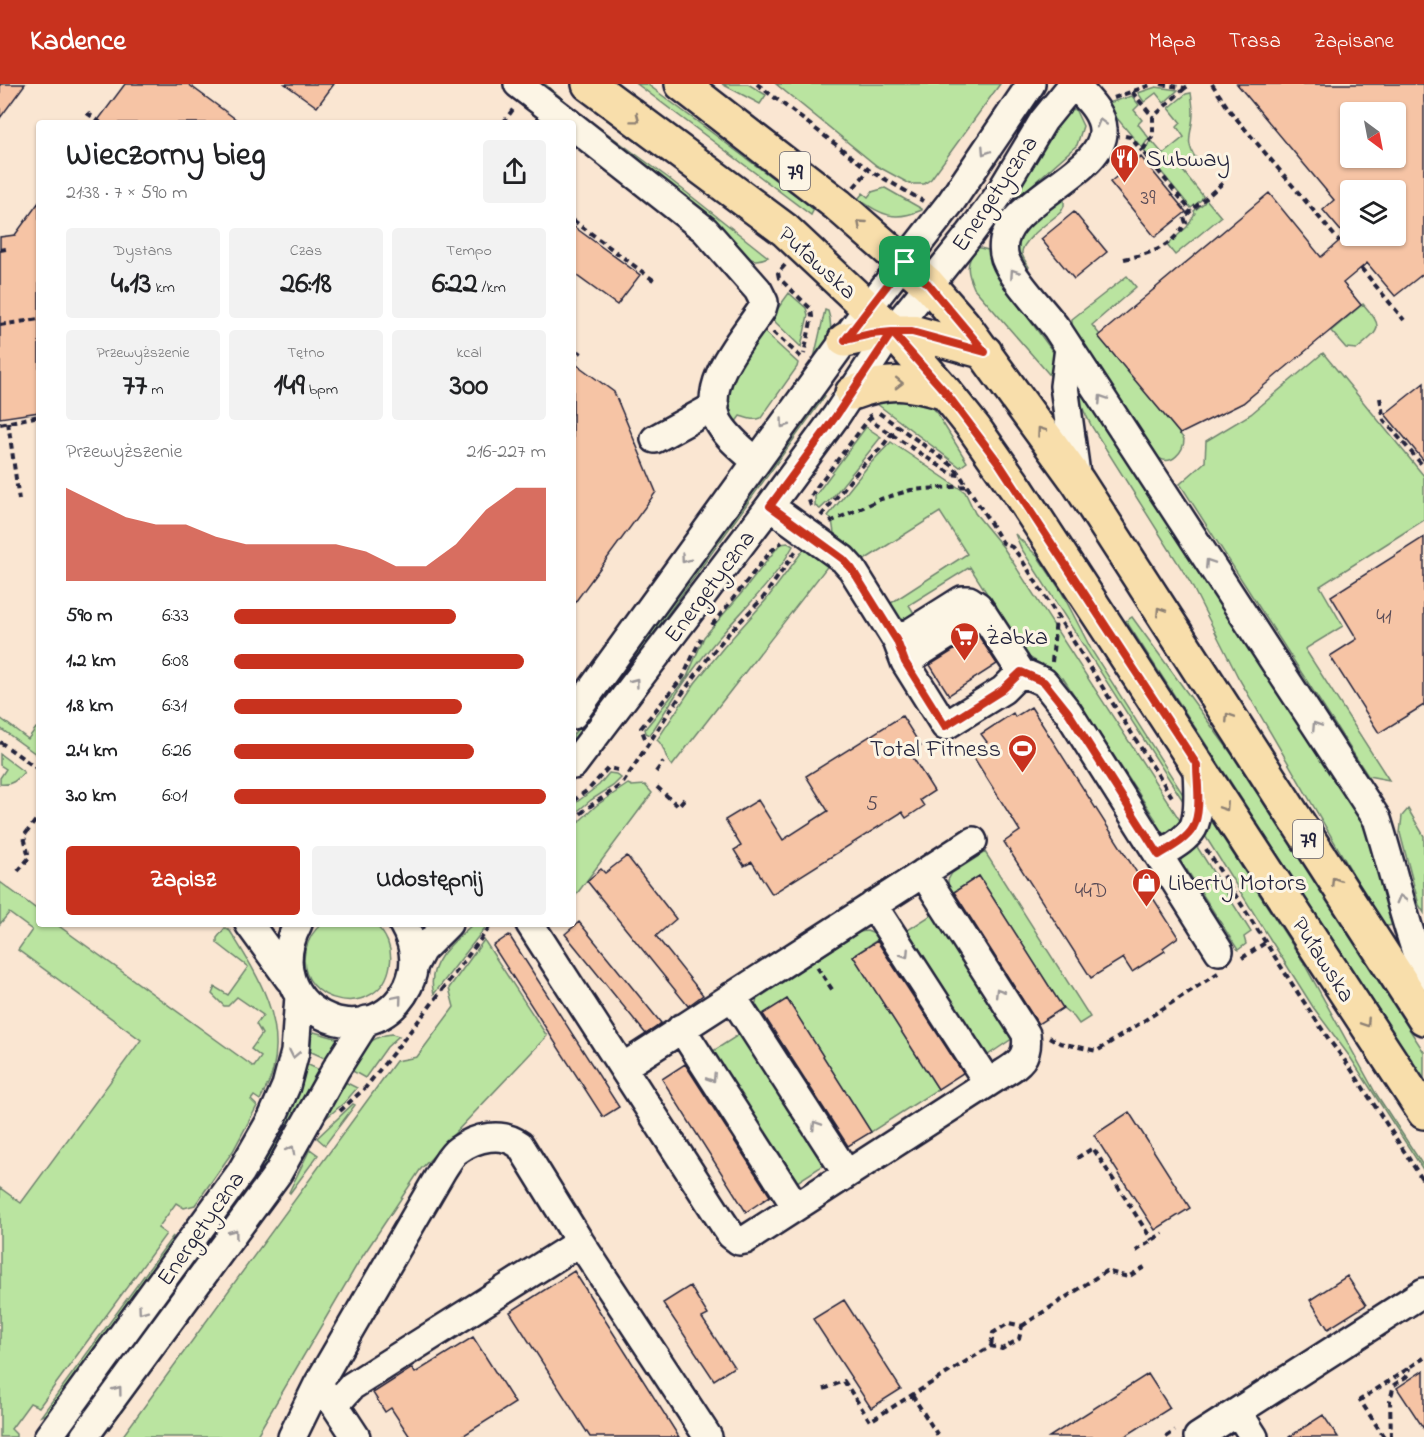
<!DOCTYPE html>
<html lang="pl">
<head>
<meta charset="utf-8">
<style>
  body { margin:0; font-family:"Indie Flower",sans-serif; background:#f2f2f2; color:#202124; height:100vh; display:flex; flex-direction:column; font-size:22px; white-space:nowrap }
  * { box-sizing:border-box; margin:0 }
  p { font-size:20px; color:#757577 }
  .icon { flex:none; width:33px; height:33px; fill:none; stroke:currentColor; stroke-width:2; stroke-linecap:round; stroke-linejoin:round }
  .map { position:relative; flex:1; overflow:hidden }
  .side { position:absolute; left:36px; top:36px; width:540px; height:807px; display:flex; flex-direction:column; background:#fff; border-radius:6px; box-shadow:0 2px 4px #0004 }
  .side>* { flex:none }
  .needle { width:39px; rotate:148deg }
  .controls { position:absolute; left:1340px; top:18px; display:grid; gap:12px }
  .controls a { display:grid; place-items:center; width:66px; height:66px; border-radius:6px; background:#fff; box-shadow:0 2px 4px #0004; font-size:30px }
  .pin { position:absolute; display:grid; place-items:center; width:51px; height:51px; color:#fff; margin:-26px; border-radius:12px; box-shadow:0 3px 9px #0006 }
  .round { display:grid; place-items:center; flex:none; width:63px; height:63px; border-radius:6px; background:#f2f2f2 }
  .summary { display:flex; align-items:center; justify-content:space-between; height:102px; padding:0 30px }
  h1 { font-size:33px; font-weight:800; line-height:45px }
  .metrics { display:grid; grid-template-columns:repeat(3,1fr); gap:9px; height:102px; padding:6px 30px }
  .metrics div { display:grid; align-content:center; border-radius:6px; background:#f2f2f2; text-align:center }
  .metrics b { font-size:30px; font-weight:800 }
  .metrics small { font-size:16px; font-weight:400 }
  .metrics p { font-size:16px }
  .chart { height:168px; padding:12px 30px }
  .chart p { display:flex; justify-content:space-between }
  .chart svg { width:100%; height:108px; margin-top:6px; fill:#c8321e; opacity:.7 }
  .button { display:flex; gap:12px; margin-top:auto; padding:12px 30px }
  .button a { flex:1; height:69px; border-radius:6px; background:#c8321e; color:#fff; font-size:24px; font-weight:800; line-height:69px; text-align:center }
  .button a+a { background:#f2f2f2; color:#202124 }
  ul { padding:0 30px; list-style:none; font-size:20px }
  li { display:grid; grid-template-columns:96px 72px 1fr; align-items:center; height:45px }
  li i { height:15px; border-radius:8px; background:#c8321e }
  header { display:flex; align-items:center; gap:36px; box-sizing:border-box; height:84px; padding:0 30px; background:#c8321e; color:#fff }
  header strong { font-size:28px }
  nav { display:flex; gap:33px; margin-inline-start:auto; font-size:21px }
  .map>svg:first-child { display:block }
</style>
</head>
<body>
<header>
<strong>Kadence</strong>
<nav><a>Mapa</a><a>Trasa</a><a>Zapisane</a></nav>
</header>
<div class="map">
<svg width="1424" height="1353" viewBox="0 0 1424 1353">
  <rect width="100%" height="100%" fill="#fae6d2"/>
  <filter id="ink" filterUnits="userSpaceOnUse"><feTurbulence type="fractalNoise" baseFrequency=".0167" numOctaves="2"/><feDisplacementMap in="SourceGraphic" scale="12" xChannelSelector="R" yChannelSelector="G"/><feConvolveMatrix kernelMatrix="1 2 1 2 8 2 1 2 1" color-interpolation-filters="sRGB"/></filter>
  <g filter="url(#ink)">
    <path fill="#bae4a0" stroke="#6e836e" stroke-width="1.5" d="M535 0H545L582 31 667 93 768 173C757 178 751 176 741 171Z
      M637 0H647L814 125 811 131Z
      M722 0H748L766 11 760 20Z
      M776 0H1000L931 95 924 100H910L877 82Z
      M1156 3 1178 6 1164 19 1156 9 1144 18 1138 9Z
      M1191 9C1192 15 1193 22 1193 29 1193 48 1183 57 1197 76L1183 87 1203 112 1201 116 1191 124 1144 67 1151 56 1163 70 1184 53 1177 43 1181 39 1169 24 1186 10Z
      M1132 12 1139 21 1134 26 1142 36 1138 40 1149 54 1142 64 1105 20Z
      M1075 25 1083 42 1077 61 1014 117 1001 134 995 148 992 150 983 151 1064 29Z
      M885 104 922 125V126C893 138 883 131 858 115L863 109 868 113 872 108Z
      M1064 109V122L1061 128C1052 136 1020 157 1022 170 1023 174 1027 180 1029 183L1025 188 1013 166 1014 155Z
      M1206 115 1221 133 1175 171 1167 161 1187 143 1195 129 1194 127 1204 119Z
      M976 163 988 166 996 190 1056 272 1054 296 974 204C966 186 966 180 976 163Z
      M1127 192 1136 203 1092 241 1184 355C1184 368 1171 382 1159 374L1072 244V235Z
      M789 209 806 224 808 231 801 263 771 234Z
      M1363 220C1384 244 1381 245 1357 265L1346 264 1331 247Z
      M825 226 828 227C835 247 827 260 817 277L814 274Z
      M762 246 798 279 797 283 761 334C753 337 747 334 740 332L735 339C716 297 739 279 762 246Z
      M1323 269 1424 392V436L1320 502 1343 542 1305 565 1389 696 1368 692 1180 400 1205 378 1206 357 1251 330Z
      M1076 288 1372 748 1397 836 1392 841 1384 843 1238 593 1190 498 1092 343 1078 315Z
      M820 308 825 312 573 661V651Z
      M885 312H920L933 323 967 378 960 383 877 320Z
      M866 343 881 353 832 414 820 425 815 422V412Z
      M891 358 965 408 975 429 1003 463 1183 741C1171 750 1161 754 1149 741L1156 736 1063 594 1056 597 1039 579 1027 572 970 483 909 521 917 534 909 538H900L888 521 967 470 940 428 861 478 842 464 846 458 834 449 832 436 828 432 868 382Z
      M1015 450 1038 473 1061 507 1092 567 1184 712 1187 723 1021 464Z
      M788 459 793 462C775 496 748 520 723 549 695 580 672 616 650 651L646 649 645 645 687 593 704 553 745 505 780 460Z
      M807 461 830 479 672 682C664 674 666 663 657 656L695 599 724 563 766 516Z
      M1132 533 1231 669 1424 968V996L1126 537Z
      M0 634 28 655 36 644H39V666L36 670 0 644Z
      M0 670 24 688C17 696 11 702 0 700V694L6 685 0 681Z
      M609 689 616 690 621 694 613 702 591 716 573 731V721L599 701Z
      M628 700 632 702 645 701 652 709 573 815V743L597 721Z
      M1204 725 1302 876 1375 1008 1424 1083V1087L1350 973 1313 923 1202 747Z
      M1408 725 1424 752V829L1419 821 1400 749 1402 732Z
      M1194 758 1251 848 1244 853 1246 860 1238 866 1187 786 1180 790C1178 775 1184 768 1194 758Z
      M985 768 1090 933 1079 940 1074 933 1063 924 979 792 949 811 948 796 952 789Z
      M0 798 39 827V840H56L254 983 261 973 251 965 262 950 256 940 263 931 237 913 228 922H224L212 910 215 903 228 911 248 883 217 859V854L225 844 230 847C256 889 286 934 273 986 271 996 265 1006 260 1016L254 1012 251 1016 257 1022 233 1067 195 1121 184 1124 176 1119 158 1144 166 1150 39 1323 30 1319 11 1345 16 1350V1353H0V1104L21 1119 141 956 18 866 32 846 9 829 0 840Z
      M939 826 1019 950 979 977 900 851Z
      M322 840H374C386 849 393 865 390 881 381 937 295 922 305 867 308 857 313 846 322 840Z
      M473 840H488L434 910C425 880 453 858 473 840Z
      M867 847 882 853 853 872 938 1005 871 1048 787 915 757 934 755 922 757 915 859 848Z
      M484 856 547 952 420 1086 358 1179 256 1353H122L396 977 417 973 454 923 449 904Z
      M746 946 830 1077 791 1102 707 971Z
      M314 948 339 955 340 957 329 976 307 966 310 951Z
      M392 950 399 952 387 963 365 994 349 985C361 967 369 952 392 950Z
      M304 979 322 987 259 1093 68 1353H61Z
      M343 997 357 1004 345 1018 319 1040Z
      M353 1020 355 1021 325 1061 317 1054Z
      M310 1065 318 1071 290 1109 289 1108Z
      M299 1072 281 1110 103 1353H98Z
      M173 1152 171 1161 57 1319 46 1330 41 1332Z"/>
    <path fill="#f6c4a5" stroke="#22223b" stroke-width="1.5" fill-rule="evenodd" d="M0 0H25L0 34Z
      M125 0H188L241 39H96Z
      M285 0H334L317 23Z
      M1237 0H1424V189L1395 212 1367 179 1343 199 1361 221 1243 319 1180 350 1098 252 1269 109 1321 173 1345 152 1323 126 1334 116ZM1350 28H1395V74H1350ZM1350 106H1395V152H1350Z
      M1141 73 1186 128 1155 153 1110 98Z
      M39 118V328L0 334V153L15 151Z
      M1074 128 1107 168 1074 195 1041 155Z
      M573 142 640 191 617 221 573 189Z
      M573 278 614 308 656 408 573 521Z
      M1424 299V377L1385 330Z
      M1424 453V621L1379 649 1330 572 1357 555 1331 512Z
      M978 551 997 580 949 611 930 581Z
      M1031 623 1178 853 1163 864 1165 867 1132 888 1123 874 1091 894 1004 758 1020 747 971 669 987 658 981 650 1013 629 1015 633Z
      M902 632 921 662 910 669 934 707 920 716 924 722 906 734 902 728 772 810 752 778 744 782 734 766 741 762 725 736 758 716 783 756 828 727 806 692Z
      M627 772 676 835 656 852 703 911 688 922 587 797 601 785 605 789Z
      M979 792 1063 924 1038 940 954 808Z
      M579 838 661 939 654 945 646 950 565 850Z
      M509 851 619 1023 603 1033 493 862Z
      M877 857 963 989 938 1005 853 872Z
      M787 915 871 1048 848 1062 763 930Z
      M685 980 770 1112 746 1128 662 995Z
      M1129 1028 1190 1124 1155 1146 1094 1051Z
      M574 1187 679 1353H590L510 1228Z
      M1347 1192 1366 1221 1328 1245 1310 1216Z
      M690 1202 708 1231 702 1234 734 1283 714 1296 663 1219Z
      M844 1216 901 1305 871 1324 813 1235Z
      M473 1253 515 1319 461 1353H410L391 1324 385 1328 373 1309 412 1284 415 1289Z
      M1424 1286V1345L1397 1304Z
      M1148 1290 1170 1324 1124 1353H1049Z
      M1323 1331 1338 1353H1289Z"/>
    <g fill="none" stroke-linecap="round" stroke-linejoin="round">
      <defs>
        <path id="minor" d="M518 0 569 39
          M1074 0C1085 13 1102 27 1103 45 1107 92 988 121 1005 174 1013 196 1042 225 1057 245L1377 735C1393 786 1405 840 1424 891
          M573 42 705 146 758 206 764 218 762 225C742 256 701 298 718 337 726 353 744 366 756 378
          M1069 264 1064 302 1077 397
          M655 355 715 322
          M770 422 843 475 852 485 897 557 905 578 945 642 1003 606 1021 588
          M897 557 962 516H969L978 522 1021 588 1044 598 1068 628 1219 867
          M905 578 983 529
          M573 631 868 224 951 118 1031 0
          M573 681 770 422 836 332 892 247 970 150 998 112 1043 37 1073 0
          M1159 771C1170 764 1186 756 1193 744 1201 729 1197 698 1197 681
          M873 821 988 999
          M249 840 289 895
          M298 840C254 923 369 979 408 902 418 881 414 859 403 840
          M530 840 721 1136 731 1151 739 1157 745 1156 994 995C1014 982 1030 978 1026 950L923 789
          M414 881 422 866 448 840
          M732 912 847 1090
          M681 944 796 1123
          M623 983 973 757
          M324 1308 335 1321 356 1353
          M335 1321 352 1302 580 1158
          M1238 1328 1254 1353
          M48 1353 241 1088 272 1034 286 1002 295 968 299 912
          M84 1353 278 1089 336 985 367 936
          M292 1353 318 1300 443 1085C447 1079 452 1070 458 1066 476 1053 502 1047 520 1061L580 1158 708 1353
          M1198 1353 1424 1208"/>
        <path id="major" d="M589 0 785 146 868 224 892 247 946 309 974 344 1018 407 1424 1028
          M682 0 838 121 928 200 963 240 1078 398 1424 934
          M845 256 882 248H912L985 268
          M852 309C891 295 907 298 946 309"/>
      </defs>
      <use href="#minor" stroke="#22223b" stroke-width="32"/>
      <use href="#major" stroke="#22223b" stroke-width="38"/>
      <path stroke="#22223b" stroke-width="4" stroke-dasharray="6 4.5" stroke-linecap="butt" d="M757 0 869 86 923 117
        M1161 0 1185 4 1188 2
        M1212 0 1230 27 1339 157
        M1185 4 1153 33V52L1142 67 1191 127
        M1132 8 1153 33
        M1114 14 1153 0
        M87 29 101 39
        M503 39 514 24
        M1125 52 1130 53 1142 67
        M854 103 869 86
        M573 136 656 198
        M0 166 6 165
        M1124 175C1152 169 1169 165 1186 139L1184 133 1225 97
        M785 181 778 189 779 194 811 225 812 233 804 270
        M1361 184 1404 236
        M0 241 39 235
        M773 248 803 275
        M573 278 581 267
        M1380 314 1384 336 1424 383
        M879 329 953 382 960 391 1003 459 1012 463 1020 473 1174 716
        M869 330 874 339 952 390 960 391
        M8 338 19 416
        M0 340 39 332
        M811 422 809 416 816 404 872 331
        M821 432 863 381 882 363 898 341
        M830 438 881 415 911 406 968 402
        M712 541 771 467 782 458
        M1052 578 1056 535
        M645 654 641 644 683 593 701 554
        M0 658 39 686
        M656 688 663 678
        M657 703 678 722 686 713
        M573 717 589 705 608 684 618 686
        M573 737C588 721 606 713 623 699L671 625 708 574 729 549 763 514 796 467
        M1206 765 1294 903 1330 957 1349 982 1424 1098
        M18 787 29 774 24 752 39 732
        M1242 874 1265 859
        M817 883 833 907
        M1049 953 1060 959 1097 967 1218 889
        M340 1027 366 1003 427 926 492 840
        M1077 1074 1093 1064 1152 1156
        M1136 1167 1163 1149
        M1022 1242 1106 1187 1128 1193 1146 1182
        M824 1305 844 1297 870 1337 991 1262 1002 1265 1019 1255 1022 1242 1009 1239 993 1249 991 1262
        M912 1311 939 1353
        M1166 1353 1175 1347
        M1384 1353 1360 1316 1424 1274
        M1391 1353 1390 1316 1394 1301 1407 1292 1409 1284"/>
      <use href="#minor" stroke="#fcf5e5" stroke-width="27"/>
      <use href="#major" stroke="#f8deab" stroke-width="33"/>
    </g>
    <defs><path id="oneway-chevron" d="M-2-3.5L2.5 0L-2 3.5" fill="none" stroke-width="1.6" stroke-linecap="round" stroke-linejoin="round" transform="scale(1.5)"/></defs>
    <g stroke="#8d8073">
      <use href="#oneway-chevron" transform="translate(636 35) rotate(37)"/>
      <use href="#oneway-chevron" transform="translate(861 140) rotate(-139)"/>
      <use href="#oneway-chevron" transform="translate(899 299) rotate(1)"/>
      <use href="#oneway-chevron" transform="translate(1041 347) rotate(-125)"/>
      <use href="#oneway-chevron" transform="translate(1160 527) rotate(-123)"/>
      <use href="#oneway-chevron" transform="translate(1229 633) rotate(-123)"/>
      <use href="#oneway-chevron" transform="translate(1225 723) rotate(57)"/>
      <use href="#oneway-chevron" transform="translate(1335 797) rotate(-123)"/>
      <use href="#oneway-chevron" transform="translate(1366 939) rotate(57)"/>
    </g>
    <g stroke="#9a9698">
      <use href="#oneway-chevron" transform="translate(1101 39) rotate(-106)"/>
      <use href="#oneway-chevron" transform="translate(985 67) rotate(123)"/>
      <use href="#oneway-chevron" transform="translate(1014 189) rotate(-124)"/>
      <use href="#oneway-chevron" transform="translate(1102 315) rotate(-123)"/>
      <use href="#oneway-chevron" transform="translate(784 340) rotate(127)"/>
      <use href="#oneway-chevron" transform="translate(685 475) rotate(126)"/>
      <use href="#oneway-chevron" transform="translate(1209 479) rotate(-123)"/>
      <use href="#oneway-chevron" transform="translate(635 598) rotate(-53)"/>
      <use href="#oneway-chevron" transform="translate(1316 642) rotate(-123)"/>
      <use href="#oneway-chevron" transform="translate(1401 815) rotate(-105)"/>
      <use href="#oneway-chevron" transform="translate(905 870) rotate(57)"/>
      <use href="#oneway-chevron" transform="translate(999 908) rotate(-122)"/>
      <use href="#oneway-chevron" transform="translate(398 915) rotate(-50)"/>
      <use href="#oneway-chevron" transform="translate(294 970) rotate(101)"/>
      <use href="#oneway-chevron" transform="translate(712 994) rotate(57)"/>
      <use href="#oneway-chevron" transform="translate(816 1041) rotate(-123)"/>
      <use href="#oneway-chevron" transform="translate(291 1066) rotate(-61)"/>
      <use href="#oneway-chevron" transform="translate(234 1149) rotate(-53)"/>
      <use href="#oneway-chevron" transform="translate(142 1226) rotate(126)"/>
      <use href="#oneway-chevron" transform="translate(118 1306) rotate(-53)"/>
    </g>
  </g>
  <g fill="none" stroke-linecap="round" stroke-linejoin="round" filter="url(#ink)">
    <defs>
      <path id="route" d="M905 178 845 256 871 250 892 248 836 332 770 422 843 475 852 485 897 557 905 578 945 642 1002 606 1021 588 1044 598 1068 628 1159 771C1170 764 1186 756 1193 744 1202 727 1197 699 1197 681L998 378 946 309 892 248H912L985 268 928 200 905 178"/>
    </defs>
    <use href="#route" stroke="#fff" stroke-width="12"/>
    <use href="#route" stroke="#c8321e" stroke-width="8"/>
  </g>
  <defs>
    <symbol id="restaurant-pin" viewBox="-11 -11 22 30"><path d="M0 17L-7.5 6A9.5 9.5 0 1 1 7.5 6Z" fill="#c8321e" stroke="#fcf5e5"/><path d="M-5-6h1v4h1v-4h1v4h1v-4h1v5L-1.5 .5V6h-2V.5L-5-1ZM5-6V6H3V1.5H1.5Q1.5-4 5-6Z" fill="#fff"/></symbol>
    <symbol id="supermarket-pin" viewBox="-11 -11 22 30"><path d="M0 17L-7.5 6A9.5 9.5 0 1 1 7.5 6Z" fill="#c8321e" stroke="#fcf5e5"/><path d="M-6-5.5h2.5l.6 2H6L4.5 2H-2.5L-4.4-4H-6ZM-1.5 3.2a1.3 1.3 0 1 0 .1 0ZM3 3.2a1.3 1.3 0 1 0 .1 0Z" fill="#fff"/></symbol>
    <symbol id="stadium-pin" viewBox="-11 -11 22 30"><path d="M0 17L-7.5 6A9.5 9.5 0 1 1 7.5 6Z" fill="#c8321e" stroke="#fcf5e5"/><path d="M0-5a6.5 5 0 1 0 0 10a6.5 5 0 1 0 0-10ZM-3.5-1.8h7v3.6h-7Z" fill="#fff"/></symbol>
    <symbol id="shop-pin" viewBox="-11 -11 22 30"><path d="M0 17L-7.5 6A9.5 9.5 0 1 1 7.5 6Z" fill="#c8321e" stroke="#fcf5e5"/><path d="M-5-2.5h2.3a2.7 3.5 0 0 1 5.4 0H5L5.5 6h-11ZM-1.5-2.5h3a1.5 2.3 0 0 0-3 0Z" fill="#fff"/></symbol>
  </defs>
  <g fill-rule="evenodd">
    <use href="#restaurant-pin" x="1108" y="58" width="33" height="45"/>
    <use href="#supermarket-pin" x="948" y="536" width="33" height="45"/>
    <use href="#stadium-pin" x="1006" y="648" width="33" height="45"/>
    <use href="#shop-pin" x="1130" y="782" width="33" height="45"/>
  </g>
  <g text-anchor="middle" stroke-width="6" stroke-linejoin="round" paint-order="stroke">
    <g font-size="21" fill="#574a56">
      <text x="1148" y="120">39</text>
      <text x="1384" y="539">41</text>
      <text x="872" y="726">5</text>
      <text x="1091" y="813">44D</text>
    </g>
    <g fill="#fcf5e5" stroke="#63616e" stroke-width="1.5">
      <rect x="780" y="68" width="30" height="38" rx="4.5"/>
      <rect x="1293" y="736" width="30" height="38" rx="4.5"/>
    </g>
    <g font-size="22" font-weight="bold" fill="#22223b">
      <text x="795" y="95">79</text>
      <text x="1308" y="763">79</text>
    </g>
    <g font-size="24" fill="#22223b" stroke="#fcf5e5" text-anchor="start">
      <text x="1146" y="82">Subway</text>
      <text x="986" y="560">Żabka</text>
      <text x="1001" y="672" text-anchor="end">Total Fitness</text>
      <text x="1168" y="806">Liberty Motors</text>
    </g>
    <g font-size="24" fill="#22223b" stroke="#fcf5e5">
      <text transform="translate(994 109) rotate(-56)" y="8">Energetyczna</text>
      <text transform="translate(818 178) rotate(42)" y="8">Puławska</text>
      <text transform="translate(709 502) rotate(-53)" y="8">Energetyczna</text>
      <text transform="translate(1324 875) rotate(57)" y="8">Puławska</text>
      <text transform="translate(200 1144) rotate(-55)" y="8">Energetyczna</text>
    </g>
  </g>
</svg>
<div class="controls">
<a><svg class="needle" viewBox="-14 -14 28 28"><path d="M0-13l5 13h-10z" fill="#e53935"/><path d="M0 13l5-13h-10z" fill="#757577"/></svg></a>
<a><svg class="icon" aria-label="layers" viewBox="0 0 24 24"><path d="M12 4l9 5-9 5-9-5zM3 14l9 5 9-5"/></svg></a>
</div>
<div class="pin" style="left:905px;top:178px;background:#1e9e55"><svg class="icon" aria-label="arrive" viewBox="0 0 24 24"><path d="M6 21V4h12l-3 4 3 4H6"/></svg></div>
<section class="side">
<div class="summary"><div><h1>Wieczorny bieg</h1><p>21:38 · 7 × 590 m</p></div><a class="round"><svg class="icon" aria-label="share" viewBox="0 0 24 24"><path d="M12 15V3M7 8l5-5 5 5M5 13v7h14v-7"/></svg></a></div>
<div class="metrics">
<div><p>Dystans</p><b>4.13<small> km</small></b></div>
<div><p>Czas</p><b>26:18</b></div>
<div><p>Tempo</p><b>6:22<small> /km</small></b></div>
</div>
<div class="metrics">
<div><p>Przewyższenie</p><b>77<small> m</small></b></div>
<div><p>Tętno</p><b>149<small> bpm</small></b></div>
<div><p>kcal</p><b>300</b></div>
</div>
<div class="chart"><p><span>Przewyższenie</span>216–227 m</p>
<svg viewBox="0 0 160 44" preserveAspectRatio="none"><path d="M0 44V6L10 12L20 18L30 21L40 21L50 26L60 29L70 29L80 29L90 29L100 32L110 38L120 38L130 29L140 15L150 6L160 6V44z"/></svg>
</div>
<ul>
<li><b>590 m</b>6:33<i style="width:71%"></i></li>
<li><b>1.2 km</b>6:08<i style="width:93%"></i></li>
<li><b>1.8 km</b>6:31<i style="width:73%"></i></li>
<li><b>2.4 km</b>6:26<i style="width:77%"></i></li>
<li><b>3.0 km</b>6:01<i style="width:100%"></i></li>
</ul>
<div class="button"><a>Zapisz</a><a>Udostępnij</a></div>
</section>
</div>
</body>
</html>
